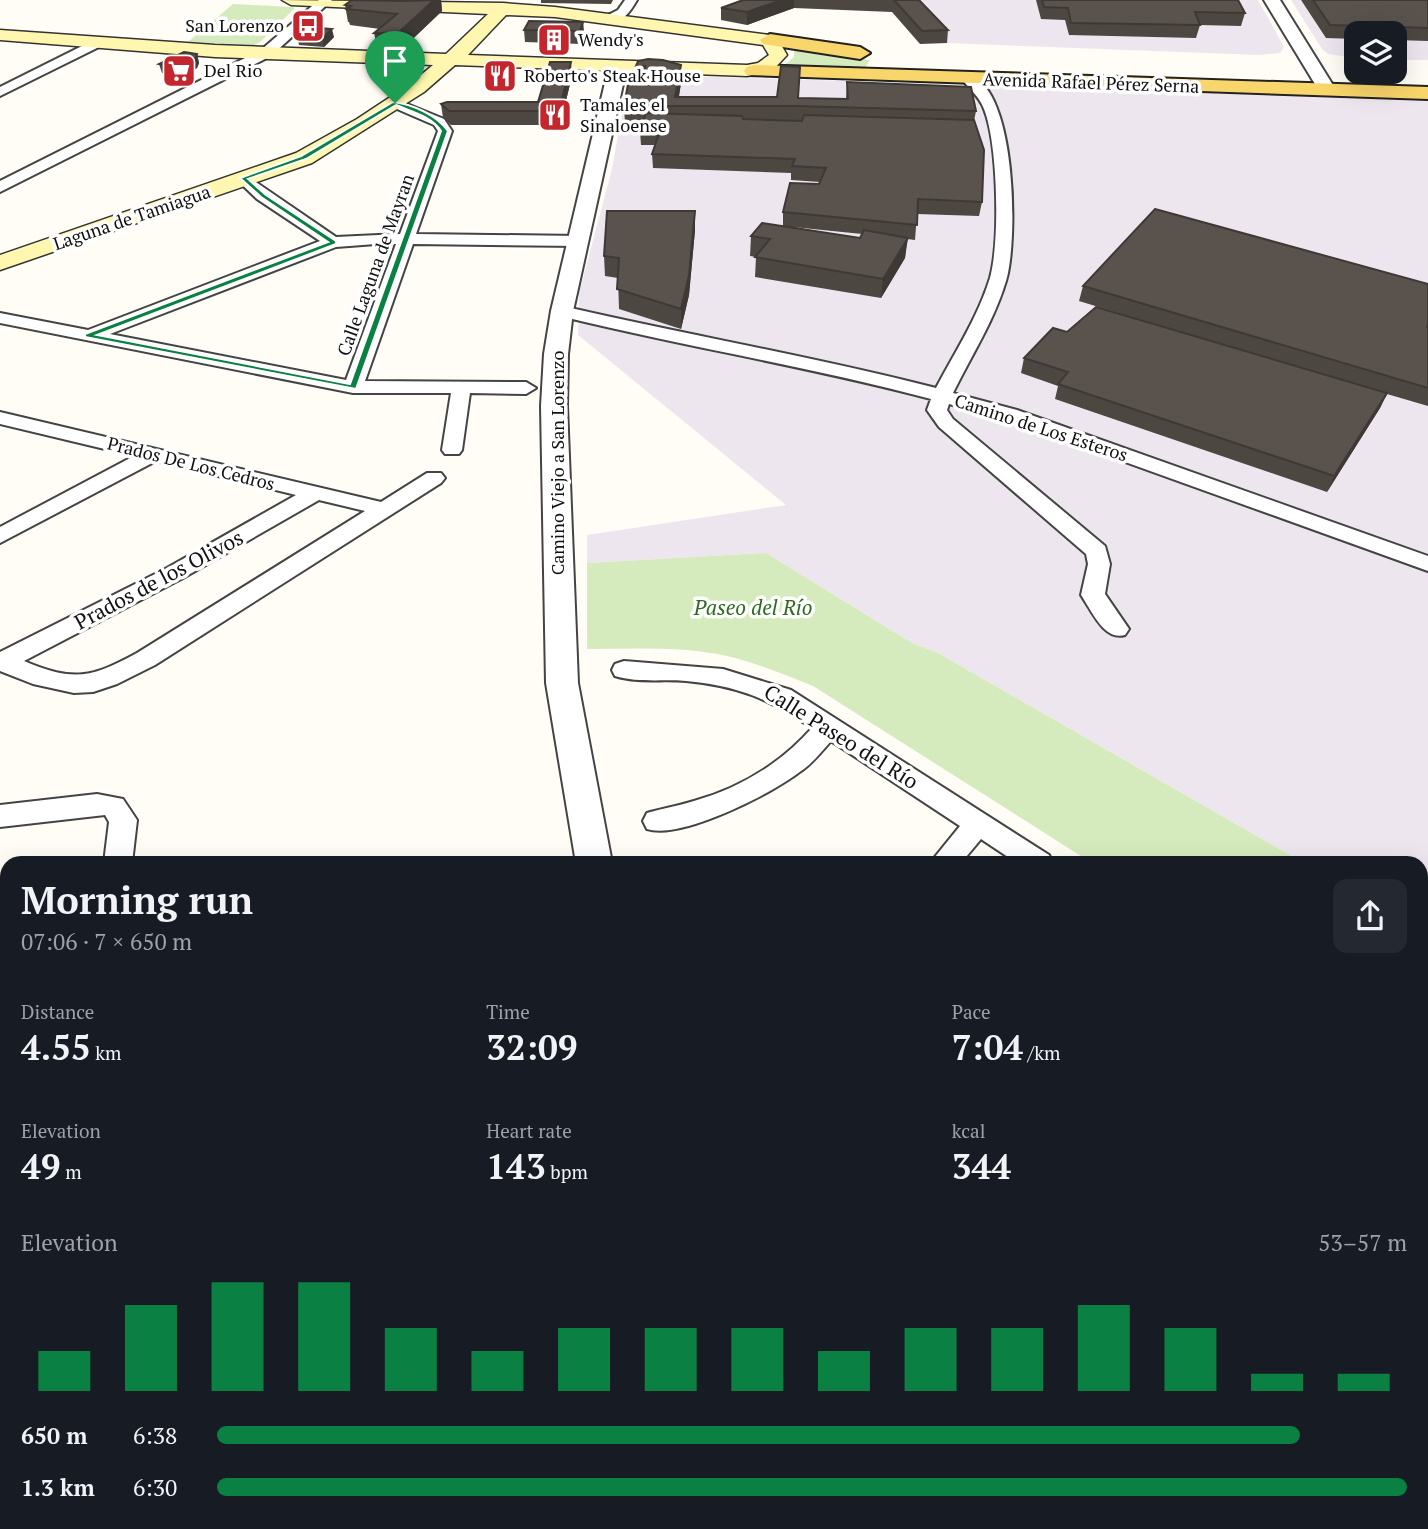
<!DOCTYPE html>
<html lang="en">
<head>
<meta charset="utf-8">
<style>
  body { margin:0; font-family:"PT Serif",serif; background:#242831; color:#f1f3f6; height:100vh; display:flex; flex-direction:column; font-size:26px; white-space:nowrap }
  * { box-sizing:border-box; margin:0 }
  p { font-size:23px; color:#9ea1a6 }
  .icon { flex:none; width:38px; height:38px; fill:none; stroke:currentColor; stroke-width:2; stroke-linecap:round; stroke-linejoin:round }
  .map { position:relative; flex:1; overflow:hidden }
  .side { position:absolute; left:0px; top:856px; width:1428px; height:674px; display:flex; flex-direction:column; background:#171b24; border-radius:21px 21px 0 0; box-shadow:0 7px 28px #0002 }
  .side>* { flex:none }
  .fabs { position:absolute; left:1344px; top:21px; display:grid; gap:14px }
  .fabs a { display:grid; place-items:center; width:63px; height:63px; border-radius:14px; background:#171b24; box-shadow:0 7px 28px #0002; font-size:35px }
  .pin { position:absolute; display:grid; place-items:center; width:60px; height:60px; color:#fff; margin:-72px -30px; border-radius:50% 50% 50% 0; rotate:-45deg; box-shadow:0 0 7px #0007 }
  .pin .icon { rotate:45deg }
  .round { display:grid; place-items:center; flex:none; width:74px; height:74px; border-radius:14px; background:#242831 }
  .summary { display:flex; align-items:center; justify-content:space-between; height:119px; padding:0 21px }
  h1 { font-size:38px; font-weight:700; line-height:52px }
  .figures { display:grid; grid-template-columns:repeat(3,1fr); gap:10px; height:119px; padding:7px 21px }
  .figures div { display:grid; align-content:center }
  .figures b { font-size:35px; font-weight:700 }
  .figures small { font-size:19px; font-weight:400 }
  .figures p { font-size:19px }
  .chart { height:196px; padding:14px 21px }
  .chart p { display:flex; justify-content:space-between }
  .chart svg { width:100%; height:126px; margin-top:7px; stroke:#0b8043; stroke-width:6 }
  ul { padding:0 21px; list-style:none; font-size:23px }
  li { display:grid; grid-template-columns:112px 84px 1fr; align-items:center; height:52px }
  li i { height:18px; border-radius:9px; background:#0b8043 }
  .map>svg:first-child { display:block }
</style>
</head>
<body>
<div class="map">
<svg width="1428" height="1529" viewBox="0 0 1428 1529">
  <rect width="100%" height="100%" fill="#fffdf5"/>
  <path fill="#eee6ef" d="M863 0H1258L1284 47 1280 53 1260 55 947 43 908 2Z
    M1291 0H1428V60H1395V33H1356V58L1328 54 1322 49Z
    M629 74 1428 100V934L1421 930V863H1304L938 653 912 643 766 553 587 563V535L786 505 578 335 579 293 612 169Z"/>
  <path fill="#d5ebbd" d="M233 4 292 7 295 8 260 42 254 45 188 42Z
    M794 50 870 60 865 68 784 65 794 57Z
    M766 553 912 643 938 653 1304 863H1092L813 686C785 675 757 663 727 656 681 646 633 649 587 649V563Z
    M1421 930 1428 934V1075L1421 1071Z"/>
  <g fill="none" stroke-linecap="round" stroke-linejoin="round">
    <defs>
      <path id="minor" d="M319 0H332L271 56 0 192V181L261 50Z
        M625 0H637C630 12 623 23 608 21V15L618 10Z
        M96 39 103 43 101 46 0 96V87Z
        M969 75C1017 89 1018 242 1006 281 994 321 971 356 953 393L1017 410 1428 556V571L1003 418 949 404 947 410 953 419 1105 546 1110 564 1105 594 1129 629 1125 635C1104 641 1092 611 1081 595L1088 564 1086 554 939 427 927 410 931 399C807 366 680 346 556 315L553 311 562 306C686 335 813 356 936 388 955 352 978 317 990 278 1000 241 998 144 984 109 980 97 969 89 962 79Z
        M395 99 444 119 452 131 416 234 580 236 588 241 580 246 413 244 365 381 526 382 536 388 526 394 470 393 462 450 459 454H445L442 450 451 393H353L0 323V313L88 330 320 241 257 199 236 179 244 174 336 237 400 234 438 131 434 125 390 106 388 103ZM376 244H396L346 380 110 334 336 247Z
        M0 412 381 502 427 473H441L445 478 441 483 155 665 117 684 93 692 74 693 33 684 0 671V652L167 568 296 495 156 461 0 543V527L134 456 0 424ZM319 500 365 511 137 653C91 678 74 682 24 661L183 578Z
        M624 661 723 669 791 690 1049 855 1053 863H1017L981 839 961 863H930L960 826 831 741C822 751 813 763 801 771 773 793 681 840 647 829L643 821 647 813C663 808 679 806 694 801 740 788 781 763 812 728 768 699 740 686 686 681 663 679 637 683 615 676L612 670 615 664Z
        M97 794 123 799 137 820 132 863H104L109 822 105 815 0 827V805Z
        M7 949V975L0 976V950Z
        M1421 1091 1428 1094V1126L1421 1124Z
        M1428 1460V1506L1421 1509V1463Z
        M27 1522H67L66 1529H26Z
        M168 1522H233L230 1529H165Z
        M471 1522H511L512 1529H472Z
        M1372 1522H1415L1412 1529H1369Z"/>
      <path id="tertiary" d="M1264 0H1280L1336 90 1333 94H1321Z
        M618 61 627 66 573 311 568 354 567 406 578 683 612 863H576L546 683 541 406 544 354 551 311 609 66Z
        M709 1522H759L760 1529H710Z"/>
      <path id="secondary" d="M282 0 503 3 555 7 770 35 776 36 787 55 772 71 747 76 455 65 424 92 312 163 0 270V255L296 153 357 119 410 84 433 65 215 57 0 40V30L215 45 446 54 488 14 291 5ZM506 15 555 17 763 45 769 55 758 63 747 65 468 55Z"/>
      <path id="primary" d="M770 34 860 47 870 53 860 59 763 44 760 40Z
        M754 65 1428 87V99L747 75 744 71 747 67Z"/>
    </defs>
    <use href="#minor" stroke="#444" stroke-width="4"/>
    <use href="#tertiary" stroke="#444" stroke-width="4"/>
    <use href="#secondary" stroke="#333" stroke-width="3"/>
    <use href="#primary" stroke="#222" stroke-width="4"/>
    <use href="#minor" fill="#fff" fill-rule="evenodd"/>
    <use href="#tertiary" fill="#fff" fill-rule="evenodd"/>
    <use href="#secondary" fill="#fff6b0" fill-rule="evenodd"/>
    <use href="#primary" fill="#f9d66b" fill-rule="evenodd"/>
  </g>
  <path fill="#4d4742" fill-rule="evenodd" d="M404 0H441L442 11 400 51 378 50 374 33 380 29 350 25 349 22H348L345 5Z
    M541 0H613L611 4 541 3Z
    M743 0H919L948 30 947 43 920 44 892 12 794 8 747 25 721 20V8Z
    M1036 0H1238L1245 13 1241 26 1200 25 1196 38 1069 35 1065 20 1041 19Z
    M1301 0H1428V41L1395 40V33H1356V39L1326 38Z
    M583 22 584 35 581 44 525 42 524 30Z
    M297 36 334 37 324 47 299 45Z
    M197 54 199 63 197 68 180 76 162 73 159 64Z
    M681 65V83L679 97 846 99 847 82 976 111 974 121 982 202 979 216 917 214 915 240 907 239 905 258 881 298 755 277 756 257 750 256 751 236 783 226V212L819 184 820 182 791 180V173L653 168 652 154 655 145H641L640 131 642 124H625L624 106 637 84 636 66ZM793 227 862 234 860 238Z
    M572 76 560 125H451L443 118 441 104 538 102Z
    M695 211V230L689 295 681 329 619 309 618 278 605 276 604 256Z
    M1083 286 1428 328V406L1387 394 1380 408 1327 492 1055 399 1058 386 1021 373 1024 358 1067 332 1230 347 1079 301Z"/>
  <path fill="#3f3936" d="M434 0H441L442 11 400 51 397 34Z
    M782 0H794V8L747 25V12Z
    M583 22 584 35 581 44 580 31Z
    M332 29 334 37 324 47 322 38Z
    M197 54 199 63 197 68 180 76 178 67Z
    M571 62 572 76 560 125 559 111Z
    M681 65V83L677 106 675 97Z
    M695 211V230L689 295 681 329V309Z
    M908 238 905 258 881 298 883 279Z
    M1387 393 1380 408 1327 492 1334 476Z"/>
  <path fill="#5a524d" stroke="#3f3936" stroke-width="2" d="M352 0 403 1 434 0 397 34 374 33 397 14 347 9 351 6 345 5Z
    M743 0H782L747 12 721 8Z
    M894 0H919L948 30 922 31Z
    M1042 0H1238L1245 13 1195 12 1200 25 1071 23 1068 8 1044 7Z
    M1313 0H1428V28L1330 25Z
    M529 21 583 22 580 31 524 30Z
    M307 27 332 29 322 38 297 36Z
    M184 52 197 54 195 59 178 67 159 64Z
    M648 59 663 60 681 65 675 97H777L781 66 800 67 798 98 848 99 847 82 971 87 976 111 796 106H624L628 84H643L645 66H636L638 61Z
    M550 62H571L559 111H449L441 104 447 102H538Z
    M646 113 742 116 743 119 802 121 804 115 974 120 984 150 982 202 918 199 917 225 783 212 790 183 819 184 826 168 792 166 795 159 652 154 660 131H640Z
    M1155 209 1428 284V324L1427 327 1428 328V388L1083 286Z
    M607 211H695L689 275 681 309 617 289 619 258 604 256Z
    M762 223 860 238 864 230 908 238 883 279 755 257 770 239 751 236Z
    M1096 307 1387 393 1334 476 1058 384 1068 372 1024 358 1053 328 1067 332Z"/>
  <path fill="#0b8043" stroke="#fff" stroke-width="2" fill-rule="evenodd" d="M393 102C412 104 437 115 448 131L356 389 85 337V334L328 242 261 197 240 178 301 156ZM396 105C412 112 431 116 441 131L350 384 97 335 336 244V241L266 195 248 179 306 159Z"/>
  <defs>
    <symbol id="bus-square" viewBox="-11 -11 22 22"><rect x="-9" y="-9" width="18" height="18" rx="4" fill="#c4262e" stroke="#fff"/><path d="M-5-6H5V4H4V6H2V4H-2V6H-4V4H-5ZM-3.5-4V0h7V-4ZM-3.5 1.2v1.5H-2V1.2ZM2 1.2v1.5H3.5V1.2Z" fill="#fff"/></symbol>
    <symbol id="building-square" viewBox="-11 -11 22 22"><rect x="-9" y="-9" width="18" height="18" rx="4" fill="#c4262e" stroke="#fff"/><path d="M-4-6H4V6H1V3H-1V6H-4ZM-2.5-4.3h1.7v1.8h-1.7ZM.8-4.3h1.7v1.8H.8ZM-2.5-1h1.7V.8h-1.7ZM.8-1h1.7V.8H.8Z" fill="#fff"/></symbol>
    <symbol id="supermarket-square" viewBox="-11 -11 22 22"><rect x="-9" y="-9" width="18" height="18" rx="4" fill="#c4262e" stroke="#fff"/><path d="M-6-5.5h2.5l.6 2H6L4.5 2H-2.5L-4.4-4H-6ZM-1.5 3.2a1.3 1.3 0 1 0 .1 0ZM3 3.2a1.3 1.3 0 1 0 .1 0Z" fill="#fff"/></symbol>
    <symbol id="restaurant-square" viewBox="-11 -11 22 22"><rect x="-9" y="-9" width="18" height="18" rx="4" fill="#c4262e" stroke="#fff"/><path d="M-5-6h1v4h1v-4h1v4h1v-4h1v5L-1.5 .5V6h-2V.5L-5-1ZM5-6V6H3V1.5H1.5Q1.5-4 5-6Z" fill="#fff"/></symbol>
  </defs>
  <g fill-rule="evenodd">
    <use href="#bus-square" x="289" y="7" width="38" height="38"/>
    <use href="#building-square" x="535" y="21" width="38" height="38"/>
    <use href="#supermarket-square" x="160" y="52" width="38" height="38"/>
    <use href="#restaurant-square" x="481" y="57" width="38" height="38"/>
    <use href="#restaurant-square" x="536" y="96" width="38" height="38"/>
  </g>
  <g text-anchor="middle" stroke-width="7" stroke-linejoin="round" paint-order="stroke">
    <g font-size="18" fill="#111" stroke="#fff" text-anchor="start">
      <text x="284" y="32" text-anchor="end">San Lorenzo</text>
      <text x="578" y="46">Wendy's</text>
      <text x="204" y="77">Del Rio</text>
      <text x="524" y="82">Roberto's Steak House</text>
      <text x="580" y="111">Tamales el<tspan x="580" dy="21">Sinaloense</tspan></text>
    </g>
    <g font-size="18" fill="#111" stroke="#fff">
      <text transform="translate(1091 83) rotate(2)" y="6">Avenida Rafael Pérez Serna</text>
      <text transform="translate(132 218) rotate(-19)" y="6">Laguna de Tamiagua</text>
      <text transform="translate(376 265) rotate(-70)" y="6">Calle Laguna de Mayran</text>
      <text transform="translate(1041 428) rotate(18)" y="6">Camino de Los Esteros</text>
      <text transform="translate(558 463) rotate(-90)" y="6">Camino Viejo a San Lorenzo</text>
      <text transform="translate(191 464) rotate(14)" y="6">Prados De Los Cedros</text>
    </g>
    <g font-size="21" fill="#111" stroke="#fff">
      <text transform="translate(159 580) rotate(-28)" y="7">Prados de los Olivos</text>
      <text transform="translate(841 737) rotate(32)" y="7">Calle Paseo del Río</text>
    </g>
    <g font-size="21" font-style="italic" fill="#2f6b1f" stroke="#fff">
      <text x="753" y="615">Paseo del Río</text>
    </g>
  </g>
</svg>
<div class="fabs">
<a><svg class="icon" aria-label="layers" viewBox="0 0 24 24"><path d="M12 4l9 5-9 5-9-5zM3 14l9 5 9-5"/></svg></a>
</div>
<div class="pin" style="left:395px;top:103px;background:#1e9e55"><svg class="icon" aria-label="arrive" viewBox="0 0 24 24"><path d="M6 21V4h12l-3 4 3 4H6"/></svg></div>
<section class="side">
<div class="summary"><div><h1>Morning run</h1><p>07:06 · 7 × 650 m</p></div><a class="round"><svg class="icon" aria-label="share" viewBox="0 0 24 24"><path d="M12 15V3M7 8l5-5 5 5M5 13v7h14v-7"/></svg></a></div>
<div class="figures">
<div><p>Distance</p><b>4.55<small> km</small></b></div>
<div><p>Time</p><b>32:09</b></div>
<div><p>Pace</p><b>7:04<small> /km</small></b></div>
</div>
<div class="figures">
<div><p>Elevation</p><b>49<small> m</small></b></div>
<div><p>Heart rate</p><b>143<small> bpm</small></b></div>
<div><p>kcal</p><b>344</b></div>
</div>
<div class="chart"><p><span>Elevation</span>53–57 m</p>
<svg viewBox="0 0 160 44" preserveAspectRatio="none"><path d="M5 44V30M15 44V14M25 44V6M35 44V6M45 44V22M55 44V30M65 44V22M75 44V22M85 44V22M95 44V30M105 44V22M115 44V22M125 44V14M135 44V22M145 44V38M155 44V38"/></svg>
</div>
<ul>
<li><b>650 m</b>6:38<i style="width:91%"></i></li>
<li><b>1.3 km</b>6:30<i style="width:100%"></i></li>
</ul>
</section>
</div>
</body>
</html>
